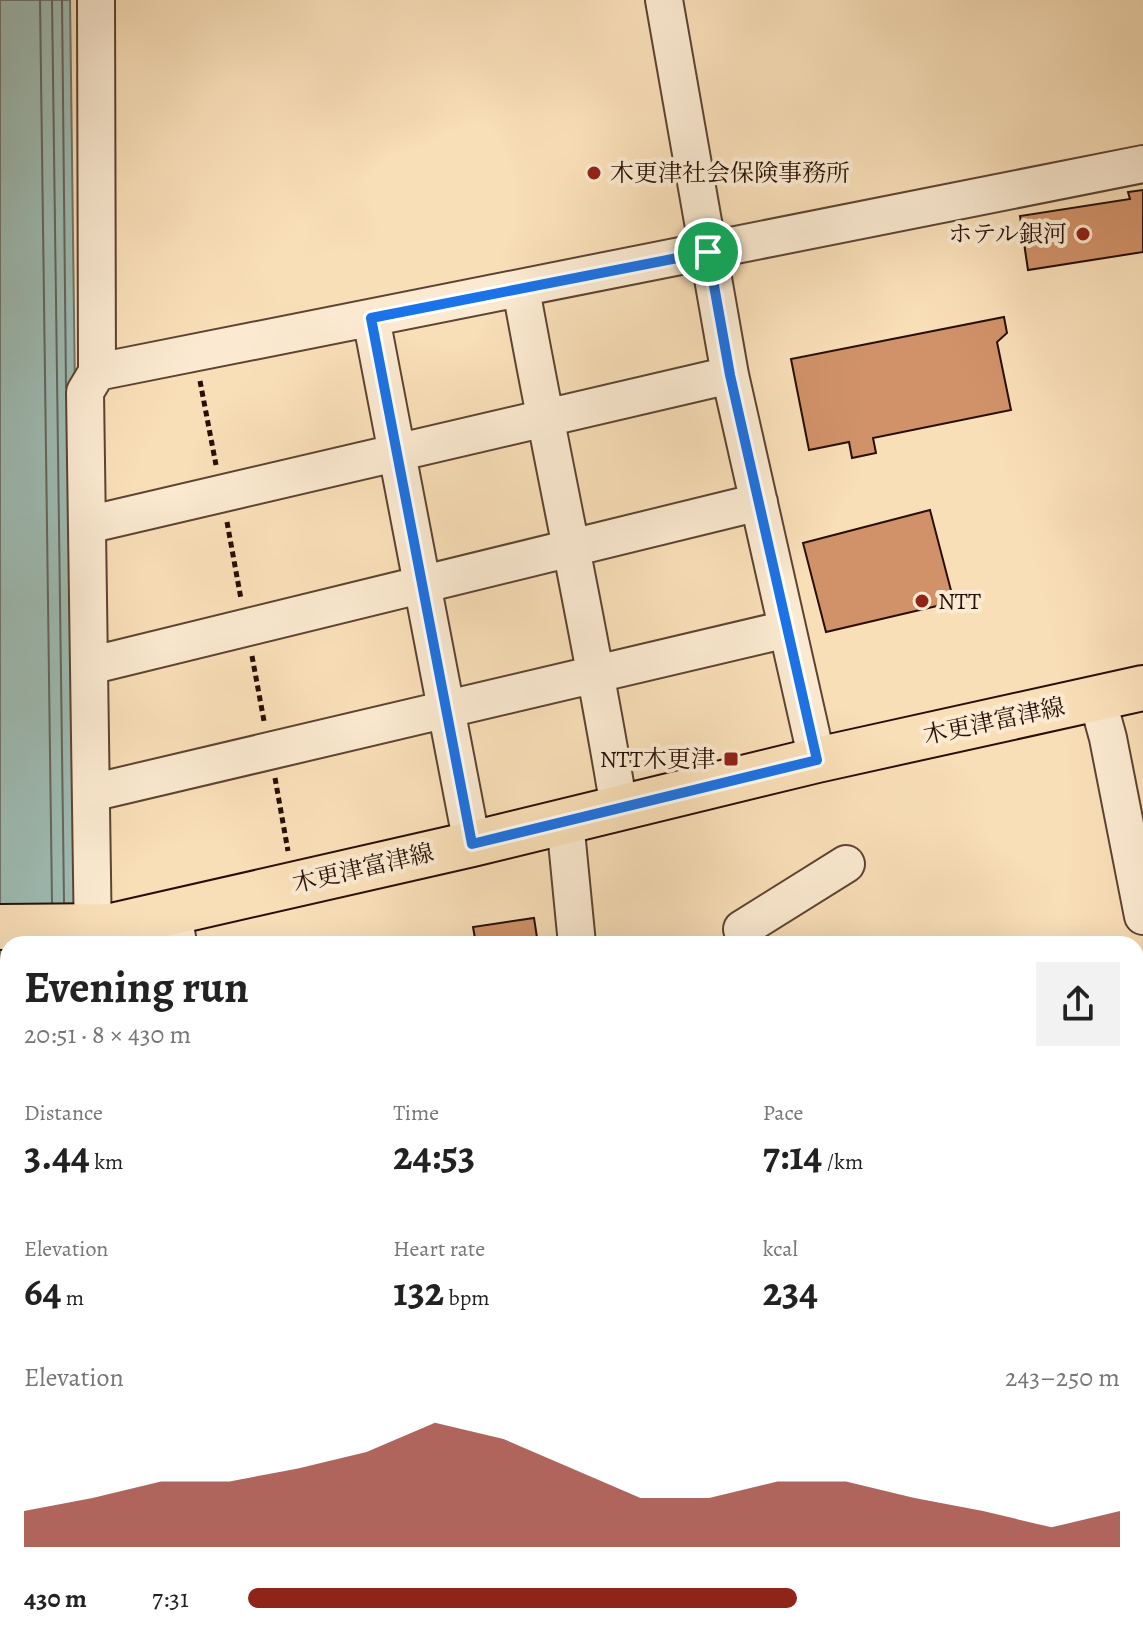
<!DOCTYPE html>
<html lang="en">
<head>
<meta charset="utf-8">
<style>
  body { margin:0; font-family:Alegreya,"Noto Serif JP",serif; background:#f2f2f2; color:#222; height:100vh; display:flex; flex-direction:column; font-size:30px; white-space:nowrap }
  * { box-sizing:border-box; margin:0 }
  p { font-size:26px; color:#767676 }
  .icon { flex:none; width:44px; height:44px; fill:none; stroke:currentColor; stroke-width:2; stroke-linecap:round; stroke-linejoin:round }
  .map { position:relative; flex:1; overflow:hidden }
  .panel { position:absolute; left:0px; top:936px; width:1144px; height:710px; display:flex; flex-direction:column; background:#fff; border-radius:24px 24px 0 0; box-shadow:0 8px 32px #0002 }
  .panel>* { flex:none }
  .pin { position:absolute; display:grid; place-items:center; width:68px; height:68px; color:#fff; margin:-34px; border:4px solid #fff; border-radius:50%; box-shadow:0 2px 8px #0007 }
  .round { display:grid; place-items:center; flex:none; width:84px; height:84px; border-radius:0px; background:#f2f2f2 }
  .headline { display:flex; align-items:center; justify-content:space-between; height:136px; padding:0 24px }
  h1 { font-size:44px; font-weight:700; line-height:60px }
  .figures { display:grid; grid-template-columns:repeat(3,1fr); gap:12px; height:136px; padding:8px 24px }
  .figures div { display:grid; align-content:center }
  .figures b { font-size:40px; font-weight:700 }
  .figures small { font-size:22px; font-weight:400 }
  .figures p { font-size:22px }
  .chart { height:224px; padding:16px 24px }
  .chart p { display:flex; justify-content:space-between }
  .chart svg { width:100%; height:144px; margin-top:8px; fill:#8f2418; opacity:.7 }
  ul { padding:0 24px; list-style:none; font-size:26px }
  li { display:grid; grid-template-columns:128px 96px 1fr; align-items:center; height:60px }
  li i { height:20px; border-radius:10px; background:#8f2418 }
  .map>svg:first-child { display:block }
</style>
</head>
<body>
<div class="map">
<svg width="1143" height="1645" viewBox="0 0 1143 1645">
  <rect width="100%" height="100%" fill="#f9dfb8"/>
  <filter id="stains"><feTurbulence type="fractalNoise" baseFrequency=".0025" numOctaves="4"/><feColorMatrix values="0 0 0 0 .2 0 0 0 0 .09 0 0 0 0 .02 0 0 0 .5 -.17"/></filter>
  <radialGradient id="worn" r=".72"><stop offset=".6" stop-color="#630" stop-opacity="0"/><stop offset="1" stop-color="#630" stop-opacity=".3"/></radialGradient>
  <path fill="#9ebcb4" stroke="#6f776e" stroke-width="2" d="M0 0H70L82 944H8V999H0Z
    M8 1137V1255L0 1233V1139Z"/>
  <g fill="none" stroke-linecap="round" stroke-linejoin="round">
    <path stroke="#63665d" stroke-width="2" d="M40 0 52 903
      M52 0 64 902
      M62 0 66 388"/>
    <path stroke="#6f776e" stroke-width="8" d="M139 1638 141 1645"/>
  </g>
  <path fill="#d19269" stroke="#280f06" stroke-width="2" d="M1143 190V252L1028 270 1020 216 1130 199 1128 192Z
    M1004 317 1007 333 997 342 1011 410 873 438 876 453 852 458 849 442 809 450 791 359Z
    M930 510 954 602 826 632 803 543Z
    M534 918 538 944H476L473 927Z"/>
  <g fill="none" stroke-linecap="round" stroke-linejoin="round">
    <defs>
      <path id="minor" d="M96 0 97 372 1143 164
        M664 0 730 375 817 760
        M521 289C552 462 591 634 619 808
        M371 318 472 844
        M87 525 730 375
        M89 666 759 502
        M1097 698 1108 738 1143 916
        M91 793 787 629
        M565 821 577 944
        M173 911 178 944
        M93 944 85 392 97 372
        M746 944 742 929 846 864
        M1136 1356 1143 1354
        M159 1638 161 1645
        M641 1638 642 1645
        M920 1638 922 1645
        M444 1645 455 1638"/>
      <path id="major" d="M0 927 112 926 472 844 817 760 1143 688"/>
    </defs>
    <use href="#minor" stroke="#5c4332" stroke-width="40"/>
    <use href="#major" stroke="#280f06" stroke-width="48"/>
    <path stroke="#280f06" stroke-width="5" stroke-dasharray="6 4" stroke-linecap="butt" d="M200 381 216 465
      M227 522 241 599
      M252 656 264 721
      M275 778 288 851"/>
    <use href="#minor" stroke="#fbead1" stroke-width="36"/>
    <use href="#major" stroke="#f9dfb8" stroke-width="44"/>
  </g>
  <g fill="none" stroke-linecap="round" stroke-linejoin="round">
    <defs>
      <path id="route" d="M708 252 730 375 817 760 472 844 371 318Z"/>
    </defs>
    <use href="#route" stroke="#fff" stroke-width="16"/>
    <use href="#route" stroke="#1a73e8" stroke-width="10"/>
  </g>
  <g fill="#8f2418" stroke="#fbead1" stroke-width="3">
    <circle cx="594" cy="173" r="8"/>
    <circle cx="1083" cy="234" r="8"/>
    <circle cx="922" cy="601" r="8"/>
    <rect x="723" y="751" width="16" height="16" rx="4"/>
  </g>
  <g text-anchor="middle" stroke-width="8" stroke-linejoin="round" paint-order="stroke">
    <g font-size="24" fill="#280f06" stroke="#fbead1" text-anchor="start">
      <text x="610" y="181">木更津社会保険事務所</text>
      <text x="1067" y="242" text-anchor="end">ホテル銀河</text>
      <text x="938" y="609">NTT</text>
      <text x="715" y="767" text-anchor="end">NTT木更津</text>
    </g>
    <g font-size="24" fill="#280f06" stroke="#fbead1">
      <text transform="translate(994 721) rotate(-12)" y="8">木更津富津線</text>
      <text transform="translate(363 868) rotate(-13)" y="8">木更津富津線</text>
    </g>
  </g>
  <rect width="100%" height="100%" filter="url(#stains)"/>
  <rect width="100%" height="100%" fill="url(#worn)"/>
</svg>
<div class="pin" style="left:708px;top:252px;background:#1e9e55"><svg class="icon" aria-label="arrive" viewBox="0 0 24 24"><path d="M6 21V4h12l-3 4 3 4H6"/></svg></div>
<section class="panel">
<div class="headline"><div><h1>Evening run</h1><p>20:51 · 8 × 430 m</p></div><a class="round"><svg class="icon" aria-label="share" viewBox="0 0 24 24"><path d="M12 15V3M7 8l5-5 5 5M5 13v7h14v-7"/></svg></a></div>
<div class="figures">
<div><p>Distance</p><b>3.44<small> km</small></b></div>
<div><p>Time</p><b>24:53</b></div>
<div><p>Pace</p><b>7:14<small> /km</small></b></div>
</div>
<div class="figures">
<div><p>Elevation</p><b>64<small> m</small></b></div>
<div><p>Heart rate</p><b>132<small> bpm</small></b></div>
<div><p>kcal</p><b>234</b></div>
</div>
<div class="chart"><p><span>Elevation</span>243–250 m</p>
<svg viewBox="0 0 160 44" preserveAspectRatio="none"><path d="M0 44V33L10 29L20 24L30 24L40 20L50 15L60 6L70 11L80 20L90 29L100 29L110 24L120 24L130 29L140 33L150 38L160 33V44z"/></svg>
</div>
<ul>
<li><b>430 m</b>7:31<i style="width:63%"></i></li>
</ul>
</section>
</div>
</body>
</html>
